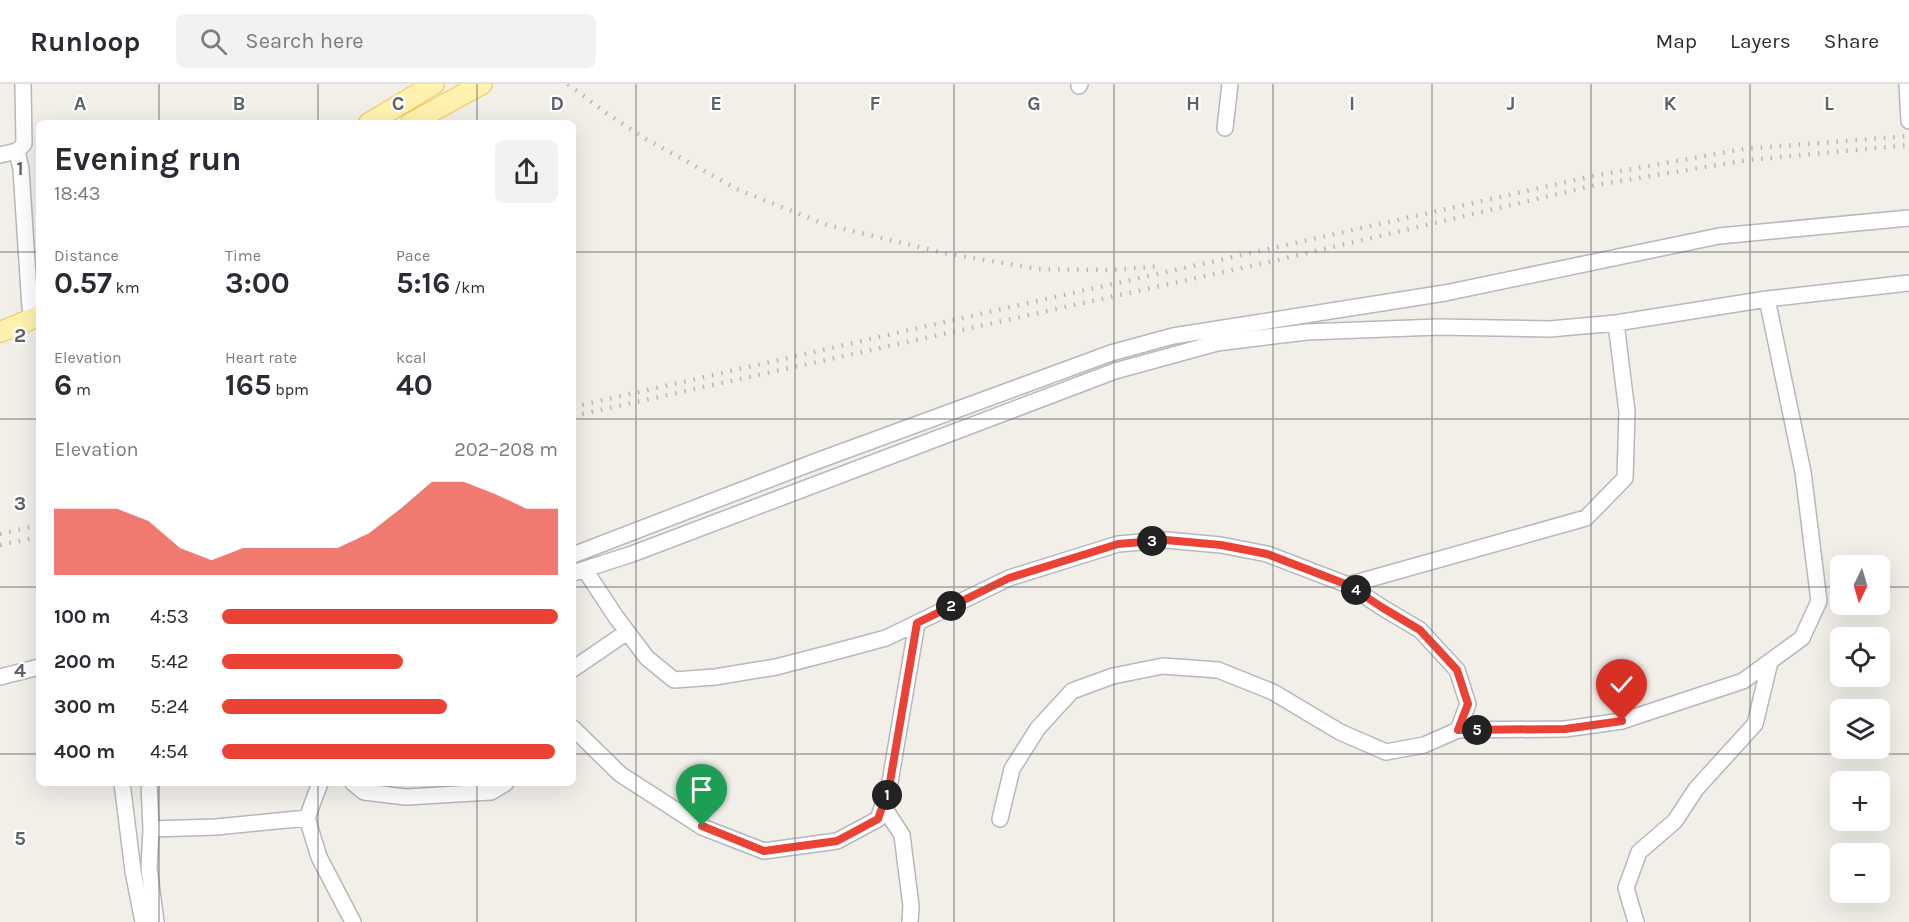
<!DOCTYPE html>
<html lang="en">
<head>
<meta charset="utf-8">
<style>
  body { margin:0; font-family:Karla,sans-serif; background:#f2f2f3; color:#2b2b33; height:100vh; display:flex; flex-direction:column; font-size:22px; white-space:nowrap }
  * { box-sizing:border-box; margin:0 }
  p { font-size:20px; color:#7c7c81 }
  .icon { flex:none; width:33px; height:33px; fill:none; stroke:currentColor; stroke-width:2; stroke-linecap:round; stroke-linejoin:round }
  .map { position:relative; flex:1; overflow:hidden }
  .details { position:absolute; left:36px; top:36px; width:540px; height:666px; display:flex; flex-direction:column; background:#fff; border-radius:9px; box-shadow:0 6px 24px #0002 }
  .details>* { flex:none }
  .needle { width:39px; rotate:185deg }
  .controls { position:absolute; left:1830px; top:471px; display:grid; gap:12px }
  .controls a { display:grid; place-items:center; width:60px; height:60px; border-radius:9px; background:#fff; box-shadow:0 6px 24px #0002; font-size:30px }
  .pin { position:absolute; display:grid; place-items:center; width:51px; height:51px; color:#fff; margin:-62px -26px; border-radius:50% 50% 50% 0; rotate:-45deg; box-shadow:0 0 6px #0007 }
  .pin .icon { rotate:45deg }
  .km { position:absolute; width:30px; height:30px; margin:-15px; border-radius:50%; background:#222; color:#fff; font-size:16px; line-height:30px; text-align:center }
  .round { display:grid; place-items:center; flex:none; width:63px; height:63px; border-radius:9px; background:#f2f2f3 }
  .overview { display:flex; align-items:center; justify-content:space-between; height:102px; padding:0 18px }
  h1 { font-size:33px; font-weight:700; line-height:45px }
  .figures { display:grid; grid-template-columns:repeat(3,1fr); gap:9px; height:102px; padding:6px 18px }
  .figures div { display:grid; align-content:center }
  .figures b { font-size:30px; font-weight:700 }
  .figures small { font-size:16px; font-weight:400 }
  .figures p { font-size:16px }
  .chart { height:168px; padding:12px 18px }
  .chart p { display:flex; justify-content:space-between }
  .chart svg { width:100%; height:108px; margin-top:6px; fill:#ea4335; opacity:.7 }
  ul { padding:0 18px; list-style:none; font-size:20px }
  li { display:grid; grid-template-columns:96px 72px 1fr; align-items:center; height:45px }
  li i { height:15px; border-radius:8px; background:#ea4335 }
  header { display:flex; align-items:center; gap:36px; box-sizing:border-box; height:84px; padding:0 30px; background:#fff; border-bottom:2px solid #e1e1e2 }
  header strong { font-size:28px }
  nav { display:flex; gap:33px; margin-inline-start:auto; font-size:21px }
  .search { width:420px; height:54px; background:#f2f2f3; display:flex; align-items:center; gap:15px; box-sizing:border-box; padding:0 21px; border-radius:9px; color:#7c7c81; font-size:22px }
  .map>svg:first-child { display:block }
</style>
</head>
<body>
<header>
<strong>Runloop</strong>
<div class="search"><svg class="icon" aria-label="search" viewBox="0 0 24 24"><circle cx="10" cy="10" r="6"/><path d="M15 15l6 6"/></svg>Search here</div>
<nav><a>Map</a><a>Layers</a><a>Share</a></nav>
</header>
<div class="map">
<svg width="1909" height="838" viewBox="0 0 1909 838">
  <rect width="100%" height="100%" fill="#f1efe8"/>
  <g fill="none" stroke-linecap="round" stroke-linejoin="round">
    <defs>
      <path id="minor" d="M1907 0 1909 37
        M1079 2 1080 0
        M1225 44 1230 0
        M17 67 21 85 30 224
        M0 71 17 67 24 60 23 0
        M573 471 817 377 1111 269 1173 252 1445 209 1719 152 1909 134
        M585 486 616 533 647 574 674 596 715 593 776 583 834 568 886 554 1009 494 1118 460 1166 456 1221 461 1267 470 1348 501 1383 524 1420 546 1457 586 1468 620 1458 646 1424 661 1386 668 1340 648 1273 608 1218 586 1163 582 1113 592 1072 607 1038 644 1012 685 1000 735
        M573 489 632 470 1115 287 1217 259 1307 248 1438 243 1550 245 1616 239 1767 215 1909 199
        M1348 501 1586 434 1625 394 1627 328 1616 239
        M573 585 627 548
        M0 593 39 583
        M573 644 620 690 702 743 764 767 837 757 878 735 889 704 917 539
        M1458 646 1565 645 1622 637 1743 597 1802 554 1819 517 1803 388 1767 215
        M122 699 133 787 143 838
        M149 699 151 745 149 784 156 838
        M320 699 307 734 319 773 353 838
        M353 699 364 708 406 713 491 708 506 699
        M883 722 902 751 911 822 910 838
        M151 745 216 743 307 734
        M1636 838 1626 804 1639 768 1675 737 1696 705 1755 640 1770 578"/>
      <path id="major" d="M369 39 434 0
        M411 39 482 0
        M0 248 39 232"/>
    </defs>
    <use href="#minor" stroke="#b5b8bc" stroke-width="18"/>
    <use href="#major" stroke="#f2c960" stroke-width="22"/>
    <use href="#minor" stroke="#fff" stroke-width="15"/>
    <use href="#major" stroke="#fff2af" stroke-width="20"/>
    <path stroke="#b6b7b8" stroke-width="4.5" stroke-dasharray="1.5 8" stroke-linecap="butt" d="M568 0 606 29 646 55 739 106 827 141 944 169 1039 185 1111 186 1161 182
      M573 323 993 227 1593 92 1744 65 1909 52
      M573 332 1282 175 1596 101 1748 76 1909 61
      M0 450 39 441
      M0 461 39 453"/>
  </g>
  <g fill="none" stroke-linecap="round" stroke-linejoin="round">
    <defs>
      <path id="route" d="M702 742 764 767 837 757 878 735 889 704 917 539 1009 494 1118 460 1166 456 1221 461 1267 470 1348 501 1383 524 1420 546 1457 586 1468 620 1458 646 1565 645 1622 637"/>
    </defs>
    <use href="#route" stroke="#fff" stroke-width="12"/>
    <use href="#route" stroke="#ea4335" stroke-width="8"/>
  </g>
  <path fill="none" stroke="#5f6368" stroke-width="1.5" stroke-opacity="0.55" d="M159 0V39M318 0V39M477 0V39M636 0V838M795 0V838M954 0V838M1114 0V838M1273 0V838M1432 0V838M1591 0V838M1750 0V838M0 168H39M573 168H1909M0 335H39M573 335H1909M0 503H39M573 503H1840M1880 503H1909M0 670H39M573 670H1909M159 699V838M318 699V838M477 699V838"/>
  <g font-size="20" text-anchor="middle" font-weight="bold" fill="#5f6368" stroke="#fff" stroke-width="4.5" stroke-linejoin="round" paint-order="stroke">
    <text x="80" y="26">A</text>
    <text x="239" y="26">B</text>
    <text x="398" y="26">C</text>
    <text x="557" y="26">D</text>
    <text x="716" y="26">E</text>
    <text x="875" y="26">F</text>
    <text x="1034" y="26">G</text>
    <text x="1193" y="26">H</text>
    <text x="1352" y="26">I</text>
    <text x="1511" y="26">J</text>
    <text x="1670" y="26">K</text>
    <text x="1829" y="26">L</text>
    <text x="20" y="91">1</text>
    <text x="20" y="258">2</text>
    <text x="20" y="426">3</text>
    <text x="20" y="593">4</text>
    <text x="20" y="761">5</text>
  </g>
</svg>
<div class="controls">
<a><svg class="needle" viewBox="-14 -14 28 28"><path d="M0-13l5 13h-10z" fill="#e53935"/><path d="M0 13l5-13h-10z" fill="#7c7c81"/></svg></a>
<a><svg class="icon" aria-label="locate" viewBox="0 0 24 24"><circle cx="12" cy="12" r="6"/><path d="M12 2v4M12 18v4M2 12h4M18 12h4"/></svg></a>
<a><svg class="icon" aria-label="layers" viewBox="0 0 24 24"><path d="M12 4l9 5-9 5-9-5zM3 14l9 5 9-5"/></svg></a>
<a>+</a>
<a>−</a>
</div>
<div class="pin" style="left:702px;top:742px;background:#1e9e55"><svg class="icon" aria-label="arrive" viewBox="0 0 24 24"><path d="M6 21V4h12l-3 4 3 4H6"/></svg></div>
<div class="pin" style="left:1622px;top:637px;background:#d93025"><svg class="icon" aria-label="check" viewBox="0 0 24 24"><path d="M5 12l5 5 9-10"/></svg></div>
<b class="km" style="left:887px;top:711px">1</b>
<b class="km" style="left:951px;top:522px">2</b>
<b class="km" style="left:1152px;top:457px">3</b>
<b class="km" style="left:1356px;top:506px">4</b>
<b class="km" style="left:1477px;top:646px">5</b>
<section class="details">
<div class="overview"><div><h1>Evening run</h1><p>18:43</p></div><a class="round"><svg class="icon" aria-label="share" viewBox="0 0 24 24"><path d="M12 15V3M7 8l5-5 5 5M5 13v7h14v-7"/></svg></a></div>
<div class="figures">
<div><p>Distance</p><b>0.57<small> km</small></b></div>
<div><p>Time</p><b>3:00</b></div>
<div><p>Pace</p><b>5:16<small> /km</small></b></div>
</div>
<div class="figures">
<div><p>Elevation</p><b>6<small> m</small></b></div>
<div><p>Heart rate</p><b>165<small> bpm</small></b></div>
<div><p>kcal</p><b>40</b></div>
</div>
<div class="chart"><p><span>Elevation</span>202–208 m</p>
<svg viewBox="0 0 160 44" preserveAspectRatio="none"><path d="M0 44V17L10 17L20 17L30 22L40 33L50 38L60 33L70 33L80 33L90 33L100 27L110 17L120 6L130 6L140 11L150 17L160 17V44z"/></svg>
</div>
<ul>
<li><b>100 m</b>4:53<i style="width:100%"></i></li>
<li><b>200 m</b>5:42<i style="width:54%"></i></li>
<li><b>300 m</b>5:24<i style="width:67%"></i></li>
<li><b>400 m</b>4:54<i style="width:99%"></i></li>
</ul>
</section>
</div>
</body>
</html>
